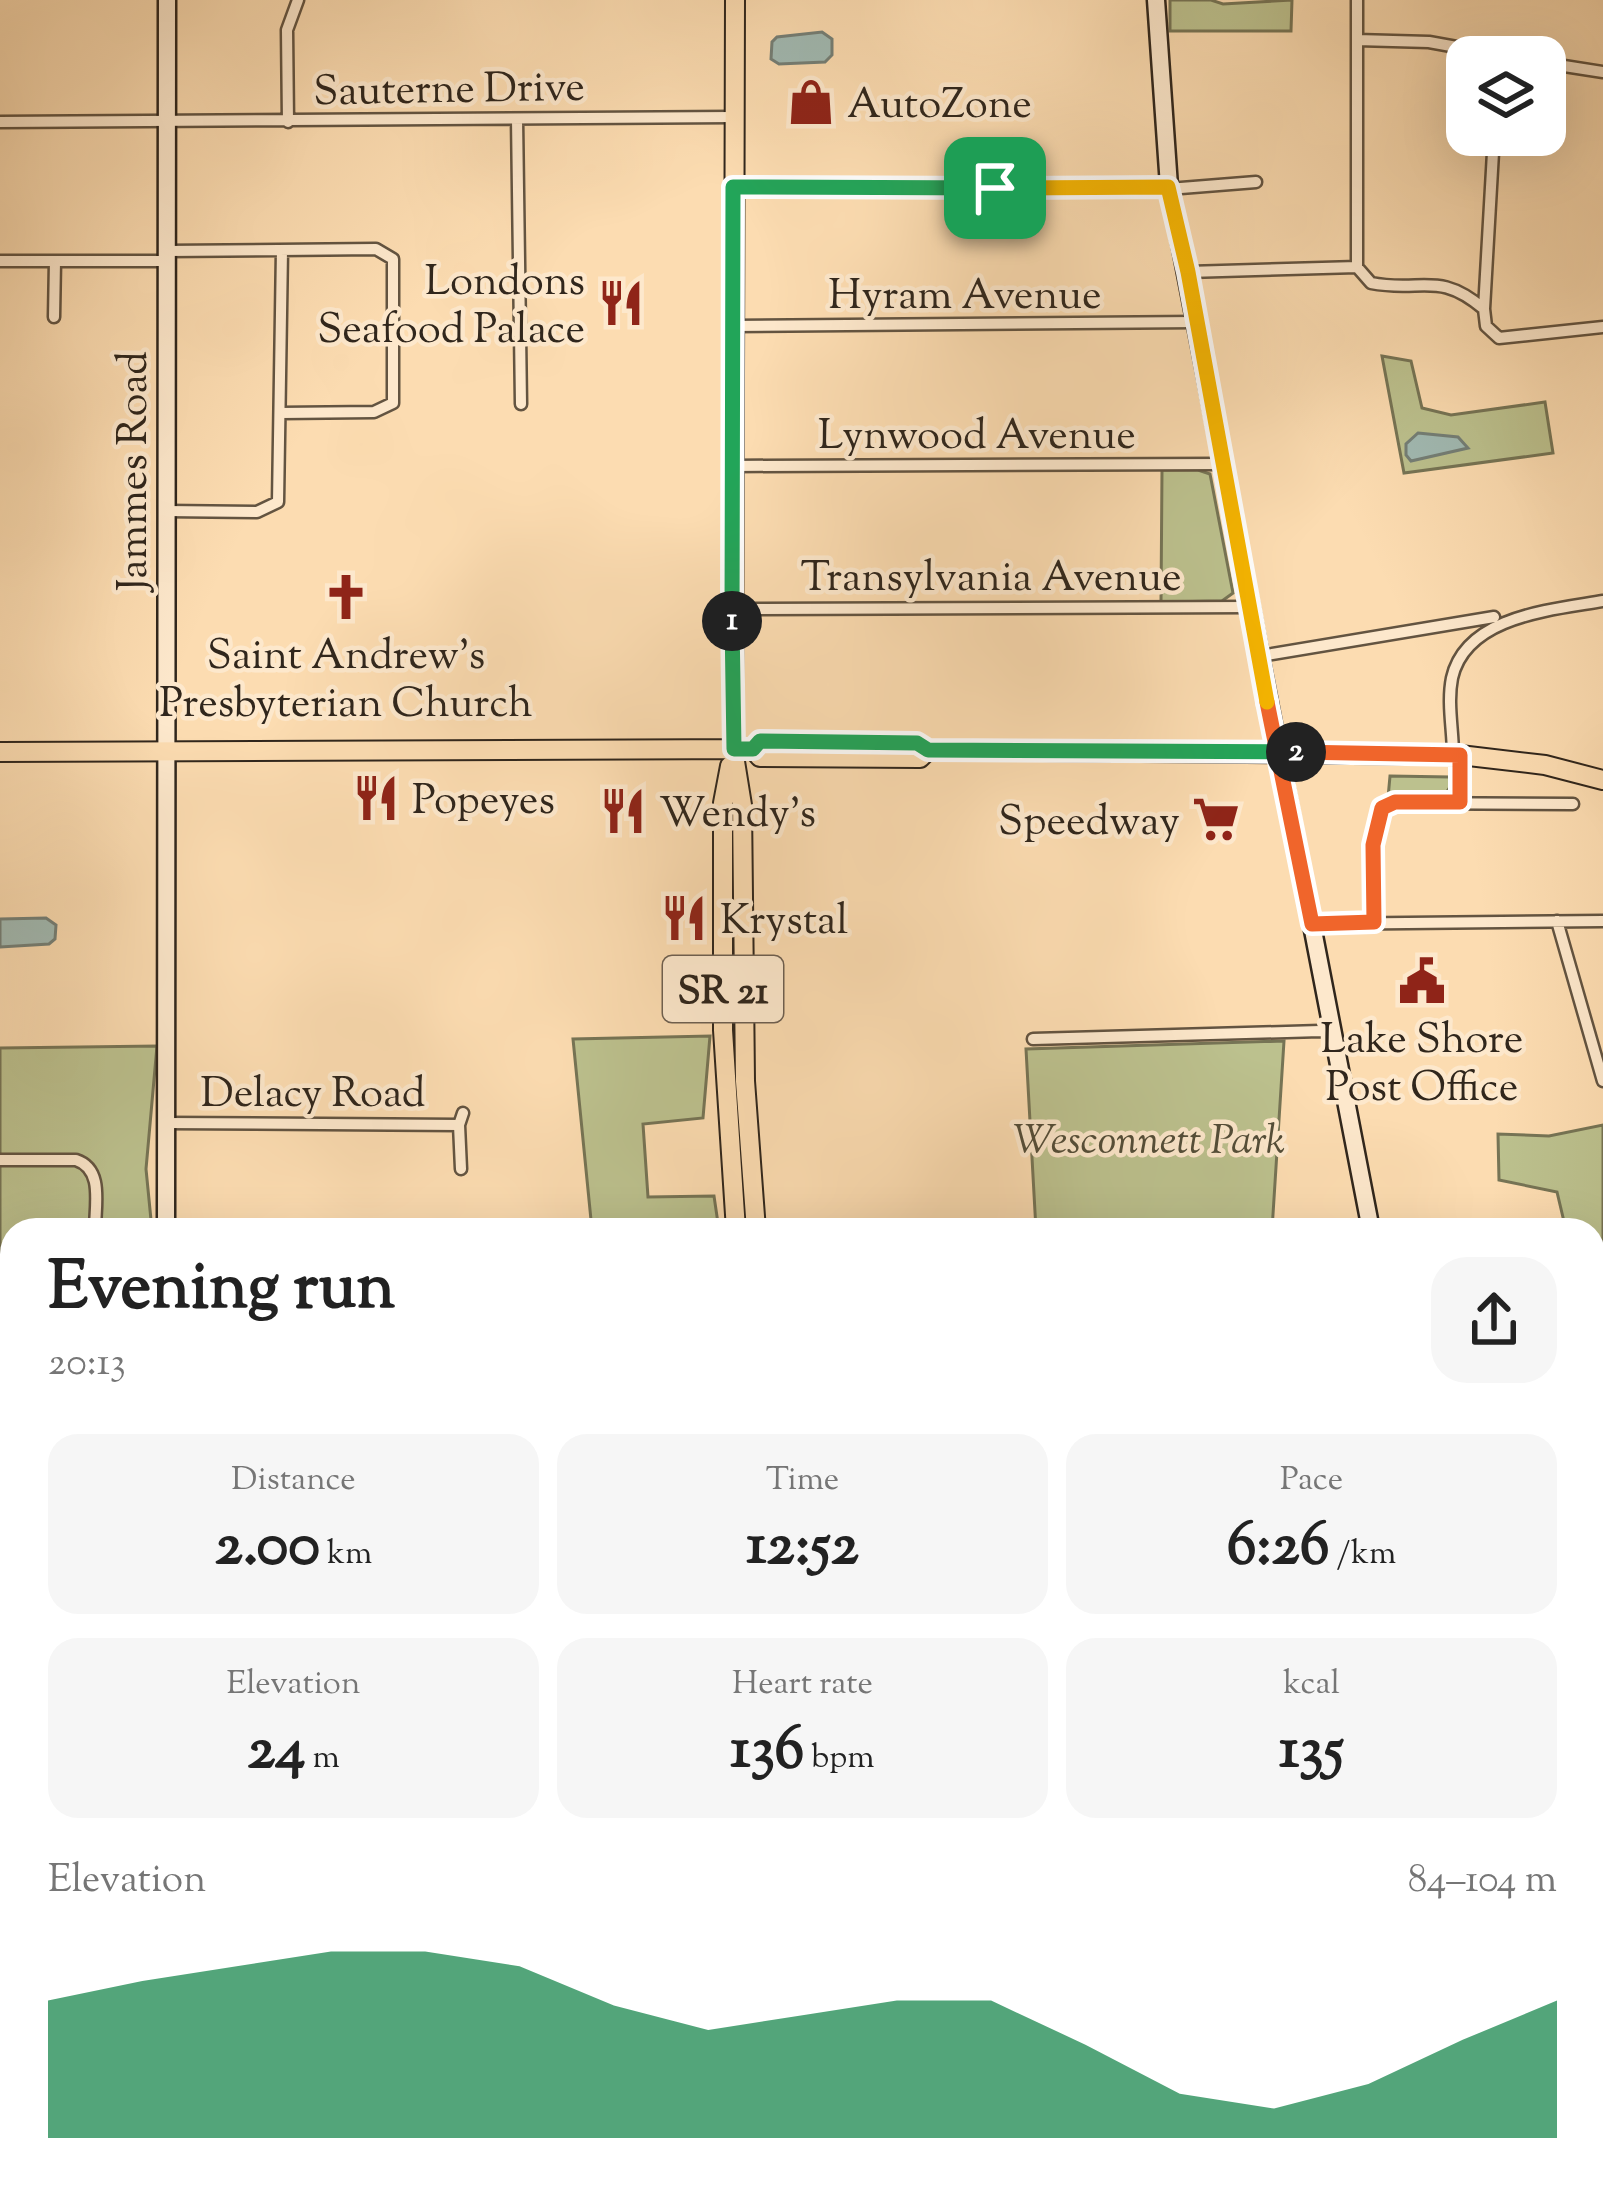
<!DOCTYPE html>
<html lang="en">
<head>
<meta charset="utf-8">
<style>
  body { margin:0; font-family:"Sorts Mill Goudy",serif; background:#f6f6f6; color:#222; height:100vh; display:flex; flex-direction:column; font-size:45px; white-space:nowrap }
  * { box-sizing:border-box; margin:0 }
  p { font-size:39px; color:#767676 }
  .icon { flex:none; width:66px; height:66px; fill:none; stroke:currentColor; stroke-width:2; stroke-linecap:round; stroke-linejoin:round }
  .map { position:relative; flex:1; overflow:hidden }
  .panel { position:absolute; left:0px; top:1218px; width:1605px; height:975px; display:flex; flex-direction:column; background:#fff; border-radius:36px 36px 0 0; box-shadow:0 12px 48px #0002 }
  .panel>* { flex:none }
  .fabs { position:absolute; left:1446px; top:36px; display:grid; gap:24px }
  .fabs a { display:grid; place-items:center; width:120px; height:120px; border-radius:24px; background:#fff; box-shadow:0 12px 48px #0002; font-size:60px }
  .pin { position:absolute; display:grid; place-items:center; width:102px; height:102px; color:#fff; margin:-51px; border-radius:24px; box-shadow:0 6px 18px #0006 }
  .km { position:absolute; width:60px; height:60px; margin:-30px; border-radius:50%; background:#222; color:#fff; font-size:33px; line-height:60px; text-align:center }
  .round { display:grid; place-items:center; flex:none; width:126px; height:126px; border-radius:36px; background:#f6f6f6 }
  .overview { display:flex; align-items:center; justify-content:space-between; height:204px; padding:0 48px }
  h1 { font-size:66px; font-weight:700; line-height:90px }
  .stats { display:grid; grid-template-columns:repeat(3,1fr); gap:18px; height:204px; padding:12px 48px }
  .stats div { display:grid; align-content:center; border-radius:30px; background:#f6f6f6; text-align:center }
  .stats b { font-size:60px; font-weight:700 }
  .stats small { font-size:33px; font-weight:400 }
  .stats p { font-size:33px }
  .chart { height:336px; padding:24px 48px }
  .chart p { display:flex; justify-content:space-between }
  .chart svg { width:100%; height:216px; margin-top:12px; fill:#0b8043; opacity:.7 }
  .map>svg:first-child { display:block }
</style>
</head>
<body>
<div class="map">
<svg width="1603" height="2191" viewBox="0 0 1603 2191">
  <rect width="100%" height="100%" fill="#fcdcb1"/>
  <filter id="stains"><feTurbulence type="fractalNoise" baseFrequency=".00167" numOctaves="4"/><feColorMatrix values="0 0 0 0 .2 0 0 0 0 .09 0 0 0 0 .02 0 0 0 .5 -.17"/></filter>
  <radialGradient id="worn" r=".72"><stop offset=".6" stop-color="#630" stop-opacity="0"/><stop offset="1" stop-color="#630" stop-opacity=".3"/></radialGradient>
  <path fill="#bcc18e" stroke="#767455" stroke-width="3" d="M1170 0H1211L1223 4 1292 0 1291 31H1170Z
    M1382 356 1411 361 1422 408 1451 415 1545 402 1553 453 1404 473Z
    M1162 470H1198L1210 474 1233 593 1222 601 1161 602Z
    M1390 776 1450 777 1452 784 1443 797 1388 798Z
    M710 1036 703 1118 643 1124 648 1197 714 1196 719 1230H592L573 1039Z
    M1284 1041 1272 1230H1036L1026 1049Z
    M157 1046 146 1169 152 1230H12V1257L8 1262 12 1286V1406L0 1407V1048Z
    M1603 1125V1318L1593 1319V1230H1566L1557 1192 1499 1180 1498 1134 1549 1136Z
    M588 2181H963L966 2191H587Z
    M1014 2181H1303L1302 2191H1017Z"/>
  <path fill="#a1bab3" stroke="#747f77" stroke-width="3" d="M822 32 832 39V55L825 62 779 64 771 59 772 42 777 37Z
    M1418 433 1458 437 1468 448 1411 461 1406 455V444Z
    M46 918 56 925 55 939 49 944 0 947V919Z"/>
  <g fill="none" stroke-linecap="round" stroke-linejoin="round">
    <path stroke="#747f77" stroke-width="3" d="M1593 1515 1603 1517
      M0 1960 12 1963"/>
    <defs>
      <path id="street" d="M1357 40 1429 42 1512 57
        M1545 63 1603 72
        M517 119 521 404
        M0 122 733 117
        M288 122 287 30 298 0
        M733 187 1181 188 1256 182
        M167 251 376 249 393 259V403L374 412 281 413
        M0 261H167
        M1357 267 1371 283C1422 293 1438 270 1484 309L1486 326 1499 338 1603 327
        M1357 267V0
        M1188 272 1357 267
        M1484 309 1494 135
        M54 317 55 261
        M733 326 1197 322
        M733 466 1221 464
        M166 511 257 512 278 502 282 250
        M732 609 1250 607
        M1260 656 1494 617
        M1453 755C1453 730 1447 703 1452 678 1466 616 1551 610 1603 601
        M1460 802V755
        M1557 921 1603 1081
        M1374 922C1373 888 1362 829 1389 803L1573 804
        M1312 924 1603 921
        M1033 1039 1320 1031 1333 1033
        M166 1123 459 1125
        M0 1160H76C104 1169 95 1205 95 1230
        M461 1169 459 1125 463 1113
        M0 1283H12
        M1593 1324H1603
        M1593 1401H1603
        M1593 1743H1603
        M1593 1897H1603
        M1593 2025H1603
        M0 2105 12 2107
        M1326 2181 1394 2191
        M75 2191V2181
        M1471 2191 1473 2181"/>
      <path id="secondary" d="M1156 0 1169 186 1371 1230
        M166 1230 167 0
        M151 2191 152 2181
        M1317 2191 1319 2181"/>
      <path id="primary" d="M735 0 733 749 742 805 745 1081 756 1230
        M753 749 761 741 917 743 928 750
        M0 752 753 749 760 757 920 758 928 750 1460 755 1545 765 1603 780
        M730 766 723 803V1030L736 1230
        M982 2181 985 2191
        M998 2181 1001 2191"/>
    </defs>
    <use href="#street" stroke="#635441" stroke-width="15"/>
    <use href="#secondary" stroke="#30261c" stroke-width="21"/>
    <use href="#primary" stroke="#30261c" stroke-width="22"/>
    <use href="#street" stroke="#fde8cc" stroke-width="10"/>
    <use href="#secondary" stroke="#fde8cc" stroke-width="16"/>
    <use href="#primary" stroke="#fcdcb1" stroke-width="18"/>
  </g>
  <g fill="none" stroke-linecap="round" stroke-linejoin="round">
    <defs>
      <path id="split-1" d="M732 621 733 187 995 188"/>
      <path id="split-2" d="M732 621 734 749H753L760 741 917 743 928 750 1296 752"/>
      <path id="split-3" d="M1267 702 1312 924 1374 922 1373 845 1382 808 1395 802H1460V755L1296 752"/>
      <path id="split-4" d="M995 188 1168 187 1188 272 1267 702"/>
    </defs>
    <use href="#split-1" stroke="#fff" stroke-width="24"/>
    <use href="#split-2" stroke="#fff" stroke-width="24"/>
    <use href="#split-3" stroke="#fff" stroke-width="24"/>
    <use href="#split-4" stroke="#fff" stroke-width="24"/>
    <use href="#split-1" stroke="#22a559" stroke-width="15"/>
    <use href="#split-2" stroke="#22a559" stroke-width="15"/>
    <use href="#split-3" stroke="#f0652b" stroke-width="15"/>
    <use href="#split-4" stroke="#f5b400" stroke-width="15"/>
  </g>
  <defs>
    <symbol id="shop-bare" viewBox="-9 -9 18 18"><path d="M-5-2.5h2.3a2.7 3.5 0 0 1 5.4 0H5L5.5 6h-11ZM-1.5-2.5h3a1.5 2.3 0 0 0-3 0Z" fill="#8f2418" stroke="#fde8cc" stroke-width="2.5" paint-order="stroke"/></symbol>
    <symbol id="restaurant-bare" viewBox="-9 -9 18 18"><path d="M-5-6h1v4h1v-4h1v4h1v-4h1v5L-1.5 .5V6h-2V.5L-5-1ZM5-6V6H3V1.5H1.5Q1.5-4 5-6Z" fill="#8f2418" stroke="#fde8cc" stroke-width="2.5" paint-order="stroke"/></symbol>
    <symbol id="church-bare" viewBox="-9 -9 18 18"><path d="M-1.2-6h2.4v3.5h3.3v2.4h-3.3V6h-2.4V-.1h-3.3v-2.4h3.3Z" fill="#8f2418" stroke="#fde8cc" stroke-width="2.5" paint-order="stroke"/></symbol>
    <symbol id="supermarket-bare" viewBox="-9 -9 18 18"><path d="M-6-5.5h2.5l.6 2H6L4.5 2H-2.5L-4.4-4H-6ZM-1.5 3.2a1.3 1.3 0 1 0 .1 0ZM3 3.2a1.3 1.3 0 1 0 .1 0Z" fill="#8f2418" stroke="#fde8cc" stroke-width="2.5" paint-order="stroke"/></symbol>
    <symbol id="civic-bare" viewBox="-9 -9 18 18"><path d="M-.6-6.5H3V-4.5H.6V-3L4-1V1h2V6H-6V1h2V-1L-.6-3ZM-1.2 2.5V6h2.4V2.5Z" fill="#8f2418" stroke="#fde8cc" stroke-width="2.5" paint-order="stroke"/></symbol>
  </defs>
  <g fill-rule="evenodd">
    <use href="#shop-bare" x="778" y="69" width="66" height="66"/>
    <use href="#restaurant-bare" x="588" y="270" width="66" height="66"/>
    <use href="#church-bare" x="313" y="564" width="66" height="66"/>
    <use href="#restaurant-bare" x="343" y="765" width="66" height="66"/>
    <use href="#restaurant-bare" x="590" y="778" width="66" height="66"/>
    <use href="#supermarket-bare" x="1183" y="786" width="66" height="66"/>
    <use href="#restaurant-bare" x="651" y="885" width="66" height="66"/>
    <use href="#civic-bare" x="1389" y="948" width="66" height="66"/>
  </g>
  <g text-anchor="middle" stroke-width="9" stroke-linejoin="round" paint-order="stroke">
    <rect fill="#fde8cc" stroke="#6e6051" stroke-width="3" x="663" y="956" width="120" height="66" rx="9"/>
    <g font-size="39" font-weight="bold" fill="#30261c">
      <text x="723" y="1003">SR 21</text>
    </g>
    <g font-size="42" fill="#30261c" stroke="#fde8cc">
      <text transform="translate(449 87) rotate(-1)" y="15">Sauterne Drive</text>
      <text x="965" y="308">Hyram Avenue</text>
      <text x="977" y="448">Lynwood Avenue</text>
      <text transform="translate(131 471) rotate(-90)" y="15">Jammes Road</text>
      <text x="991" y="590">Transylvania Avenue</text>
      <text x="313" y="1106">Delacy Road</text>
    </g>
    <g font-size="42" fill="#30261c" stroke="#fde8cc" text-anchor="start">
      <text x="847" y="117">AutoZone</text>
      <text x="585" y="294" text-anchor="end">Londons<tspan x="585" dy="48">Seafood Palace</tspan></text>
      <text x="346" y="668" text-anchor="middle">Saint Andrew's<tspan x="346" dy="48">Presbyterian Church</tspan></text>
      <text x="412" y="813">Popeyes</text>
      <text x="659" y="826">Wendy's</text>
      <text x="1180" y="834" text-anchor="end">Speedway</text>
      <text x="720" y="933">Krystal</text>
      <text x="1422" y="1052" text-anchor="middle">Lake Shore<tspan x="1422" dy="48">Post Office</tspan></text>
    </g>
    <g font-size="42" font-style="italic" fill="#534d38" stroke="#fde8cc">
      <text x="1149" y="1153">Wesconnett Park</text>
    </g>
  </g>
  <rect width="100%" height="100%" filter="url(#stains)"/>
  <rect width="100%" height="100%" fill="url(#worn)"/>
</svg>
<div class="fabs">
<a><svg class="icon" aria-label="layers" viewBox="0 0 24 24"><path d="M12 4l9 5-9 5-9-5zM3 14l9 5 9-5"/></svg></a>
</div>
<div class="pin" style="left:995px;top:188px;background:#1e9e55"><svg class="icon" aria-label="arrive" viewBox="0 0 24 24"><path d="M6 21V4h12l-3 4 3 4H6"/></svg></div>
<b class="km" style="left:732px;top:621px">1</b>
<b class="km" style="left:1296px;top:752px">2</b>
<section class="panel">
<div class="overview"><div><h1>Evening run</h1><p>20:13</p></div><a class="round"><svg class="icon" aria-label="share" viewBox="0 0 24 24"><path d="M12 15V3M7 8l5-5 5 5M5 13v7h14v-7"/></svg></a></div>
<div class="stats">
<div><p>Distance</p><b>2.00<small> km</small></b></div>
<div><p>Time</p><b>12:52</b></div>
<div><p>Pace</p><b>6:26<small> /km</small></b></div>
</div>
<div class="stats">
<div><p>Elevation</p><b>24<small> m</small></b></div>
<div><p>Heart rate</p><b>136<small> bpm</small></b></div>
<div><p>kcal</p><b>135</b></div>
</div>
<div class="chart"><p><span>Elevation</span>84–104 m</p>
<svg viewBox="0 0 160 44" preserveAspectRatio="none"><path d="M0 44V16L10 12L20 9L30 6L40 6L50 9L60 17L70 22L80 19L90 16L100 16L110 25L120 35L130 38L140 33L150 24L160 16V44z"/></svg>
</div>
</section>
</div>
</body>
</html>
